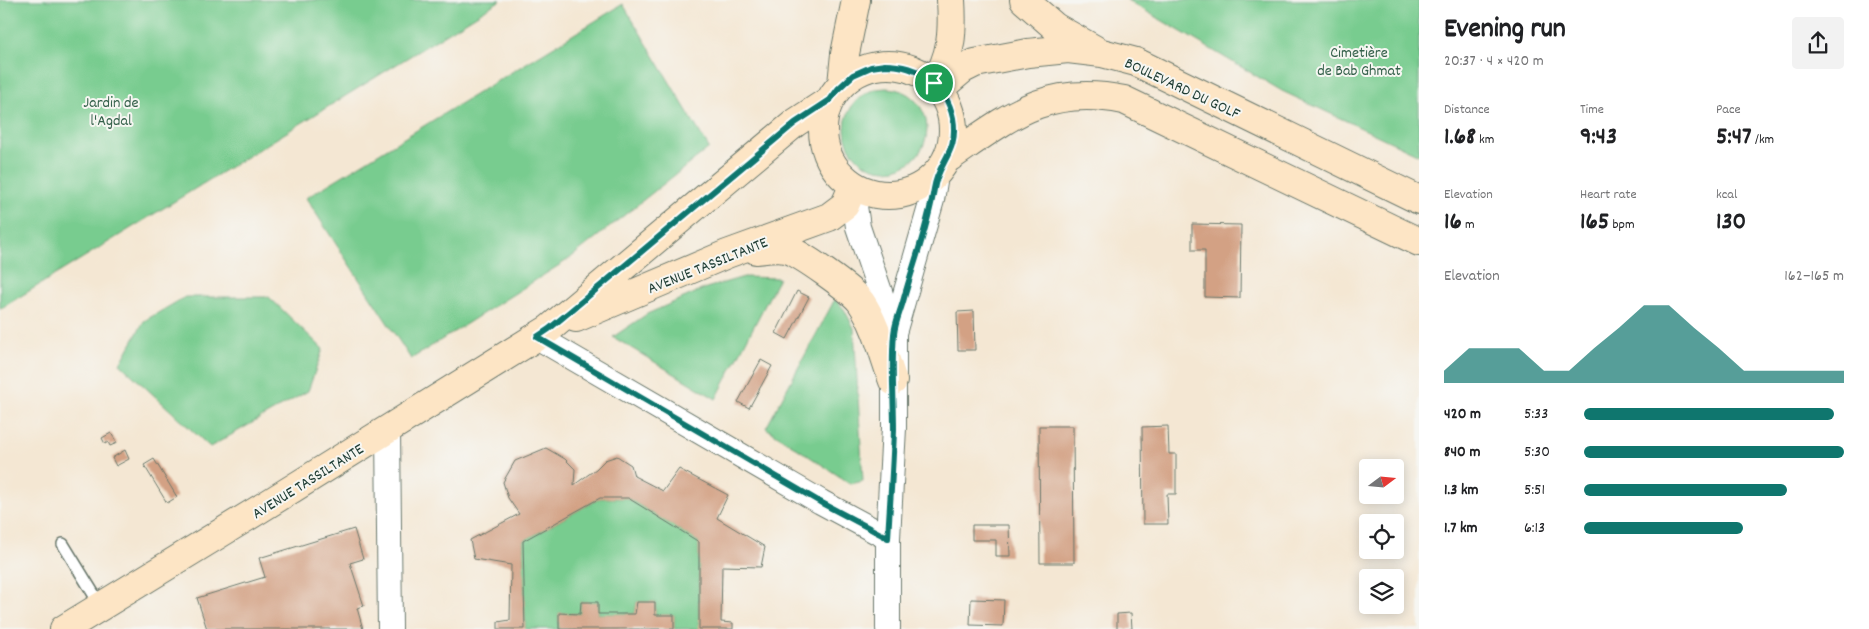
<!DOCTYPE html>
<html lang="en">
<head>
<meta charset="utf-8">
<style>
  body { margin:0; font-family:Dekko,sans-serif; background:#f2f2f2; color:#202124; height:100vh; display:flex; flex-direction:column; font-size:19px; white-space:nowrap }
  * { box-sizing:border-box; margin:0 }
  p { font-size:16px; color:#757577 }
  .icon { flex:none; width:28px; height:28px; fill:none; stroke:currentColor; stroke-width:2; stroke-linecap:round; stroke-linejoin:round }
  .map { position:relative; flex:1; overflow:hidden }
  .sheet { display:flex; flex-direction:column; background:#fff; width:450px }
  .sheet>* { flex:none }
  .needle { width:32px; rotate:74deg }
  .tools { position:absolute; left:1359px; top:459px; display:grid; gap:10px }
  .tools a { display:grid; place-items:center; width:45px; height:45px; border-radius:5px; background:#fff; box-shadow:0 2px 12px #0003; font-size:25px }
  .pin { position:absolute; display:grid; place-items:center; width:42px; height:42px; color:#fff; margin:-21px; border:2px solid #fff; border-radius:50%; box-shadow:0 1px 5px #0007 }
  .round { display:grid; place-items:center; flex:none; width:52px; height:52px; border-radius:5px; background:#f2f2f2 }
  .summary { display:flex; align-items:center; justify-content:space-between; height:85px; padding:0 25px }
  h1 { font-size:28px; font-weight:800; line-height:38px }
  .stats { display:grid; grid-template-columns:repeat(3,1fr); gap:8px; height:85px; padding:5px 25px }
  .stats div { display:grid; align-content:center }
  .stats b { font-size:25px; font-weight:800 }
  .stats small { font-size:14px; font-weight:400 }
  .stats p { font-size:14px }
  .chart { height:140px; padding:10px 25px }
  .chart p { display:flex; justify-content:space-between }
  .chart svg { width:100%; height:90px; margin-top:5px; fill:#0f766e; opacity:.7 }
  ul { padding:0 25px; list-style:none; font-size:16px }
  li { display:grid; grid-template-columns:80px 60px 1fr; align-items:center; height:38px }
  li i { height:12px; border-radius:6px; background:#0f766e }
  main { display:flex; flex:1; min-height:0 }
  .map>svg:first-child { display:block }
</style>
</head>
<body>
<main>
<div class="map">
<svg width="1419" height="629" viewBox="0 0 1419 629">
  <rect width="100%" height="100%" fill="#f6f6f2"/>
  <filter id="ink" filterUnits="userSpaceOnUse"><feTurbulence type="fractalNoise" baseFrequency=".02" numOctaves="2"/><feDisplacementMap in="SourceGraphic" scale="10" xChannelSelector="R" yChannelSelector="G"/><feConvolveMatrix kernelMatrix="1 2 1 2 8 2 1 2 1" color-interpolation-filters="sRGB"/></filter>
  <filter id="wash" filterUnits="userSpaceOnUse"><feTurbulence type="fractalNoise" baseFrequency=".0096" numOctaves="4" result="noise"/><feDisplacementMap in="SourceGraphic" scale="20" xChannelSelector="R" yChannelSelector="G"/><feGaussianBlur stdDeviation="1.12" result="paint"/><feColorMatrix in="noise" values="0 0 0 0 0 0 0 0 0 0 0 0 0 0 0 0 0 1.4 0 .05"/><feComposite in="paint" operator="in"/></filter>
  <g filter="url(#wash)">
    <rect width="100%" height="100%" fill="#f4e7d3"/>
    <path fill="#78cc8f" stroke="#4c8462" d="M0 0H501L0 309Z
      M1127 0H1419V155L1282 91Z
      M623 4 709 148 569 259 411 359 306 198Z
      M845 129a41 41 0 1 1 82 0a41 41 0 1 1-82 0Z
      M744 277 779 278 716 399 613 337 647 314 706 288Z
      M185 297H269L323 349 308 391 210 447 120 364 144 321Z
      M835 299 844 309 854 328 863 481 851 484 766 428Z
      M600 498H628L699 542V629H674V615H655V602H637L635 614H598V602H581L580 614 559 613V629H525L523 541Z"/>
    <g id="blocks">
      <path fill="#d3a184" d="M1192 224 1241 225 1240 298 1205 297V250H1192Z
        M797 291 809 297 787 339 776 333Z
        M974 311 975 350H958L957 312Z
        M761 360 772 366 749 408 738 402Z
        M1039 426H1073L1074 563H1040Z
        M1168 426 1169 454H1176V494H1167L1168 524H1143L1142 427Z
        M111 433 117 443 110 446 108 442 105 444 102 438Z
        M546 448 565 459 575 469 574 485 596 469 605 460 617 456 631 465 634 476 663 491 679 469 728 495 717 518 765 547 761 567 722 566 721 622 733 623V629H699V542L628 498H600L523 541 525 629H498V622L510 620 511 565 474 559 470 540 519 514 508 498 503 482 515 461Z
        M125 450 129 459 116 466 112 458Z
        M154 459 177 497 167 503 144 465Z
        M972 525H1009L1010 556H996V540H972Z
        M354 529 363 559 350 563 364 606 357 608 363 629H207L197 598 265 577 259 558Z
        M971 599 1004 600 1003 626 970 625Z
        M581 602H598V614H635L637 602H655V615H674V629H559V613L580 614Z
        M1131 613 1132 629H1117V614Z"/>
    </g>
  </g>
  <g filter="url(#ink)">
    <use href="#blocks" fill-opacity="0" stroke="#6a786c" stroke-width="1"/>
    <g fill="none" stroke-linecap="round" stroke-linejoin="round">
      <defs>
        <path id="lane" d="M63 544 101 606"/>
        <path id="street" d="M860 190 855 206 858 227 894 333
          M537 337 821 502 888 538
          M388 429 390 629
          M888 629V538L894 428V333L932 200 936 175"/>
        <path id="secondary" d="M1024 0 1055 27 1094 49
          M823 130a65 65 0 1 1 130 0a65 65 0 1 1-130 0Z
          M934 83C952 57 953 31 951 0
          M842 84 845 54 856 0
          M939 89 963 69 975 63 1028 53 1068 49 1102 53 1136 62 1419 200
          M947 159C1009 117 1045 84 1124 100L1419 242
          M756 250C765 249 777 247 786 249 798 251 854 292 861 302 876 324 884 356 893 381
          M576 318 727 254 829 217 845 205 853 186
          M64 629 255 512 549 329 795 123 830 100"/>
      </defs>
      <use href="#lane" stroke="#6a786c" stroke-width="14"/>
      <use href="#street" stroke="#6a786c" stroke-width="26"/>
      <use href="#secondary" stroke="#6a786c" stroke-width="30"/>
      <use href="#lane" stroke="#fff" stroke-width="11"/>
      <use href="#street" stroke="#fff" stroke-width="24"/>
      <use href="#secondary" stroke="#fde5c5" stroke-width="28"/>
    </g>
  </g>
  <g fill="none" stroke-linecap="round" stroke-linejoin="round" filter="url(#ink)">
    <defs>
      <path id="route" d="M885 65C918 65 946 84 953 118 959 153 938 161 934 189 928 226 914 262 904 298 901 310 895 322 894 334 891 366 894 398 894 429 893 465 890 502 888 538L820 502 537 337 549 329 795 123 830 100 838 89 853 75 871 67Z"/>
    </defs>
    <use href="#route" stroke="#fff" stroke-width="10"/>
    <use href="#route" stroke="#0f766e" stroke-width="6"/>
  </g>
  <g text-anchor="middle" stroke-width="4" stroke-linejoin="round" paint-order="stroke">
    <g font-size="16" fill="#35614b" stroke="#f6f6f2">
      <text x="1359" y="57">Cimetière<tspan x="1359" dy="18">de Bab Ghmat</tspan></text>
      <text x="111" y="107">Jardin de<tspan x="111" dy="18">l'Agdal</tspan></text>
    </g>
    <g font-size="16" fill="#1f3d34" stroke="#f6f6f2">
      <text transform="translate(1183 87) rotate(25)" y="6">BOULEVARD DU GOLF</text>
      <text transform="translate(707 264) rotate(-22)" y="6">AVENUE TASSILTANTE</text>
      <text transform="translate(307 480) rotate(-32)" y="6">AVENUE TASSILTANTE</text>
    </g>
  </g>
</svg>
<div class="tools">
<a><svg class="needle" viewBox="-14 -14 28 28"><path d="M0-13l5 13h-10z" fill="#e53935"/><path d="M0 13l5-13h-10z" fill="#757577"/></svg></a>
<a><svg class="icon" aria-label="locate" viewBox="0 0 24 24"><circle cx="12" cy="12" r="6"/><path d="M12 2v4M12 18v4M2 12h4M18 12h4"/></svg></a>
<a><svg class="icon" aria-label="layers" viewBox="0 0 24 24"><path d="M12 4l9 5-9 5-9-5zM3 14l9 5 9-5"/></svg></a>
</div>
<div class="pin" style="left:934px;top:83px;background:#1e9e55"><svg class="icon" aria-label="arrive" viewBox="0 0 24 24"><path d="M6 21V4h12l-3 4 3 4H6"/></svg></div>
</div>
<section class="sheet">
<div class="summary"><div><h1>Evening run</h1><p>20:37 · 4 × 420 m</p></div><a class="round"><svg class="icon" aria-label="share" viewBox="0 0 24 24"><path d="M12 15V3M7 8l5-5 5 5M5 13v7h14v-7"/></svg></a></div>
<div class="stats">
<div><p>Distance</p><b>1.68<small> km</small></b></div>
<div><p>Time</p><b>9:43</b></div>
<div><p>Pace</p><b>5:47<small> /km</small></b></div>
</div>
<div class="stats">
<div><p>Elevation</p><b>16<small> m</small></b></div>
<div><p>Heart rate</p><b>165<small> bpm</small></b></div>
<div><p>kcal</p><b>130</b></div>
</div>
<div class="chart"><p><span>Elevation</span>162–165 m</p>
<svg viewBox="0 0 160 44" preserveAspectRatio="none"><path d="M0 44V38L10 27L20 27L30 27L40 38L50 38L60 27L70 17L80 6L90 6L100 17L110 27L120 38L130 38L140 38L150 38L160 38V44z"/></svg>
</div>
<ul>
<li><b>420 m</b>5:33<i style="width:96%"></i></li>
<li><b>840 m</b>5:30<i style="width:100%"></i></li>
<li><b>1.3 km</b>5:51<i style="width:78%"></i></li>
<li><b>1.7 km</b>6:13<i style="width:61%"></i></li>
</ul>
</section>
</main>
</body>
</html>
